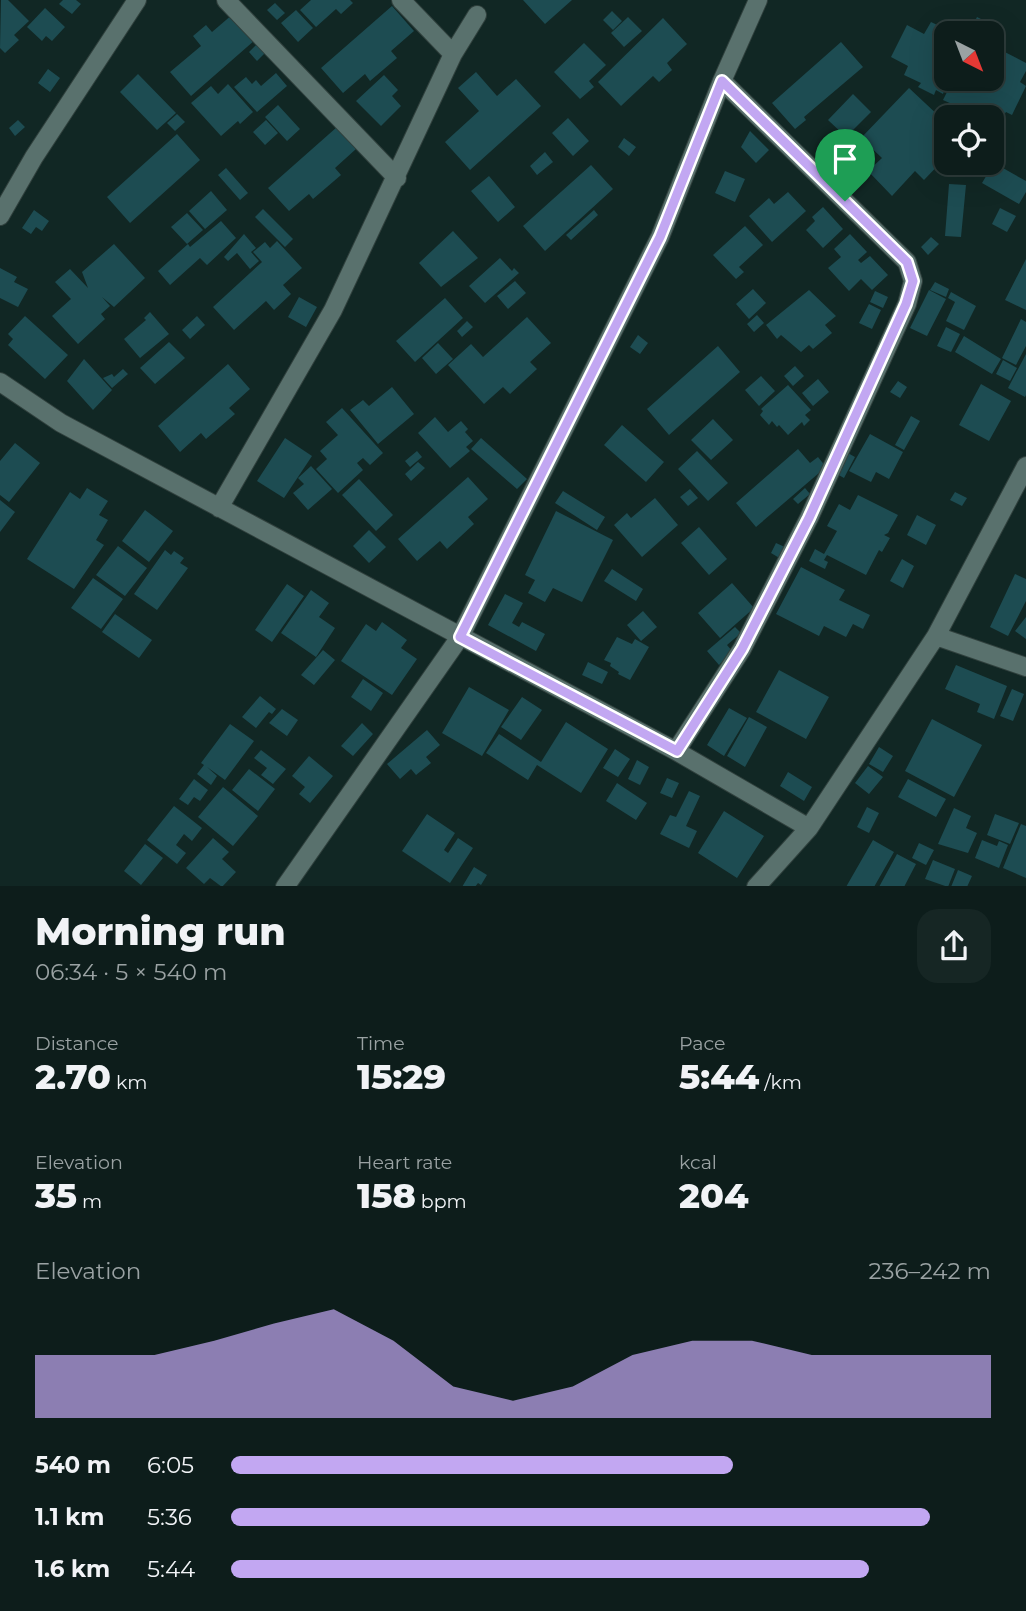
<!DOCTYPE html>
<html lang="en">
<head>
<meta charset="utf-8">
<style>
  body { margin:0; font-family:Montserrat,sans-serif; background:#162624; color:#f1f3f6; height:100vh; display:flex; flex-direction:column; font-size:26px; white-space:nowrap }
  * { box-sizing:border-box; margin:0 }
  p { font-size:23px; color:#9aa2a3 }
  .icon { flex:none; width:38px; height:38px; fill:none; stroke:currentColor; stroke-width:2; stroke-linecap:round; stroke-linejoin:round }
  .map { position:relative; height:886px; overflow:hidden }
  .panel { display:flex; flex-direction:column; background:#0d1d1b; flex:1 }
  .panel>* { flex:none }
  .needle { width:46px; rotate:138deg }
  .tools { position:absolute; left:934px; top:21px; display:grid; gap:14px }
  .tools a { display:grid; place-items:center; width:70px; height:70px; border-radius:14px; background:#0d1d1b; box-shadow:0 7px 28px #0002,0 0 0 2px #2d3b3a; font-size:35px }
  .pin { position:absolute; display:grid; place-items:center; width:60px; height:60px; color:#fff; margin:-72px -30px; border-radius:50% 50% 50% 0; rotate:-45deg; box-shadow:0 0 7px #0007 }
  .pin .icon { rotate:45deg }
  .round { display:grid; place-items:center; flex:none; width:74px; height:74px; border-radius:21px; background:#162624 }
  .overview { display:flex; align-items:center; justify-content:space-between; height:119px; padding:0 35px }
  h1 { font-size:38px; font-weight:800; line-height:52px }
  .figures { display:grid; grid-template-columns:repeat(3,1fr); gap:10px; height:119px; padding:7px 35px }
  .figures div { display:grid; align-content:center }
  .figures b { font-size:35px; font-weight:800 }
  .figures small { font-size:19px; font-weight:400 }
  .figures p { font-size:19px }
  .chart { height:196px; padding:14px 35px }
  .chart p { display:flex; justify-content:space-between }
  .chart svg { width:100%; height:126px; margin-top:7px; fill:#c2a7f2; opacity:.7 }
  ul { padding:0 35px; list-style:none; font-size:23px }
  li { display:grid; grid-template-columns:112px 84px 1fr; align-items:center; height:52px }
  li i { height:18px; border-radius:9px; background:#c2a7f2 }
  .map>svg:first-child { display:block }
</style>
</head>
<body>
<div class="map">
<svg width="1026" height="887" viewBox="0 0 1026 887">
  <rect width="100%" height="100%" fill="#112724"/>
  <path fill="#1d4c52" d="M1 0H8L29 21 14 35 19 40 5 53 0 48Z
    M63 0H76L81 4 72 14 59 4Z
    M311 0H350L353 3 341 14 336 9 316 27 300 10Z
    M523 0H572L545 24Z
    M275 3 285 13 277 20 267 10Z
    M392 6 414 31 391 51 397 58 370 81 365 74 343 93 321 68Z
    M45 8 65 27 52 41 46 36 42 41 27 27Z
    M296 10 313 28 298 42 281 23Z
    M612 11 622 21 613 30 603 20Z
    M233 14 255 40 191 96 170 72 201 46 193 36 206 25 212 32Z
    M628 17 642 31 624 47 611 33Z
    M977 17 1005 31 997 48 1026 63V71L1020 82 1026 86 1012 115 1006 112 1001 120 998 118 992 128V117L975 116 978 109 968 103 965 110 943 100 947 92 944 91 943 94 936 90 934 95 918 87 921 83 904 75 908 66 891 57 907 25 924 34 931 22 954 33H947V79H992V33H969Z
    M663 18 687 44 667 63 672 70 659 82 653 76 621 106 598 82Z
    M841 42 863 67 804 117 806 120 795 129 772 103Z
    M584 43 606 65 589 81 594 87 580 99 554 72Z
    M257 44 265 53 257 61 249 52Z
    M48 69 60 78 50 92 38 83Z
    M476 72 497 96 516 79 541 106 470 170 445 142 479 111 458 88Z
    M276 73 287 86 257 112 234 87 246 77 252 84 256 80 261 86Z
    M138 74 176 113 157 130 120 92Z
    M384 75 398 90 392 96 401 106 381 126 356 101Z
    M228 84 253 112 240 124 238 121 221 136 191 103 211 86 218 94Z
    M909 88 941 118 933 126 947 140V156L924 180 915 171 892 196 868 171 882 158 861 138Z
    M853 94 871 112 846 137 828 120Z
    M278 105 300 129 287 141 265 117Z
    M177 114 185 122 175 131 167 123Z
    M568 118 589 141 573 156 552 133Z
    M18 120 25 127 15 136 9 128Z
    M266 120 278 133 265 145 253 132Z
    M337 127 356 149 335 168 341 175 313 199 309 194 289 211 268 188Z
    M750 131 769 150 756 163 741 147Z
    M177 134 200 160 130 223 107 197Z
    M624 138 636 147 629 156 618 147Z
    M545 152 553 162 537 175 530 166Z
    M994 163 1026 181V192L1019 204 982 183Z
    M591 165 613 189 545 251 523 226Z
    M226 168 248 193 240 200 218 175Z
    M725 171 745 179 735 202 715 193Z
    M489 176 515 207 498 222 471 191Z
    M949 184 966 185 961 237 945 236Z
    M211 191 227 210 205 229 189 211Z
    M788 192 806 211 772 242 749 216 769 198 774 204Z
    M823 207 843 229 823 248 806 230 815 221 812 217Z
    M1000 208 1016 216 1007 232 992 224Z
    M263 209 293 239 285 247 255 217Z
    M34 210 49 221 42 231 36 227 31 234 22 228Z
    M594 210 598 215 571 240 566 235Z
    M187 213 203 230 187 244 171 227Z
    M221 221 236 238 207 265 200 258 170 285 158 271 188 244 190 247Z
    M745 226 763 245 739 267 744 272 736 279 713 255Z
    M453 231 478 258 441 287 419 263Z
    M244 234 256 248 251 252 259 261 250 269 237 253 228 261 224 257Z
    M850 234 867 252 858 260 861 263 870 256 888 275 872 290 861 279 849 291 828 268 841 257 834 249Z
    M931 237 939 244 928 255 921 247Z
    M277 241 302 268 283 285 291 294 274 310 266 301 234 330 213 307 262 262 253 252 265 242 270 248Z
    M114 244 145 278 114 307 102 297 110 306 101 314 105 319 78 344 52 316 71 299 55 282 70 269 88 288 82 272Z
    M500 258 512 271 514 268 519 273 485 303 469 286Z
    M1026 259V310L1005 300Z
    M0 268 17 277 14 282 28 289 18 307 0 298Z
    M515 281 526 293 508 309 497 296Z
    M935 282 949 289 946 297 930 290Z
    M753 289 766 303 749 319 736 304Z
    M809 290 836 316 825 325 832 333 813 349 809 345 801 352 781 335 777 339 766 325Z
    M929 290 946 299 927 336 910 328Z
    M875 291 888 297 883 308 870 302Z
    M951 292 976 306 964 330 946 321 955 302 948 298Z
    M299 297 317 307 306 327 288 317Z
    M445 298 463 318 415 362 396 341Z
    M869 304 881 310 872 329 859 323Z
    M150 312 169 334 140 358 124 339 146 320 144 318Z
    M757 315 764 323 754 332 747 324Z
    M25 316 68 355 45 379 8 345 13 339 8 334Z
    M197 316 205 325 190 339 182 330Z
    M527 317 551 343 530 362 537 369 510 394 503 387 484 404 448 365 471 344 483 357Z
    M1021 319 1026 322V346L1016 365 1002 358Z
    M467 321 473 327 462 337 457 331Z
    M946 327 960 334 951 352 937 346Z
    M638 335 648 343 640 354 630 347Z
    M964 336 1001 359 992 374 955 352Z
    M169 342 185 358 155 384 140 368Z
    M438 343 453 359 436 374 422 358Z
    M718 346 740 372 669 435 647 409Z
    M1026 354V395L1025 397 1008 388Z
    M84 359 112 390 93 410 67 381Z
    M1003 360 1017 368 1010 381 996 374Z
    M228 364 250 389 229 408 235 414 206 439 201 433 180 452 158 426Z
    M795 366 804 376 793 386 784 376Z
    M123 369 128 374 112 388 103 378 112 374 114 377Z
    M761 376 775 391 759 406 745 390Z
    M818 379 829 392 813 406 802 393Z
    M898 381 907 387 900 398 890 392Z
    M981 384 1011 401 989 441 959 425Z
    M788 385 811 410 805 415 810 420 804 426 802 422 788 435 779 425 777 427 772 421 769 425 760 415 763 411 761 409Z
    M392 387 414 414 378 444 350 410 363 400 369 406Z
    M342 408 383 453 370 465 363 458 357 463 363 470 338 493 316 469 327 459 320 451 338 435 326 422Z
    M911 416 920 421 904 450 895 445Z
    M435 417 448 432 461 421 468 429 465 432 473 441 466 447 470 451 450 468 418 433Z
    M713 419 733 440 711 460 691 440Z
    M622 425 664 462 646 482 604 445Z
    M870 434 903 452 889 479 876 472 871 482 849 471Z
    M285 438 312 456 284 498 257 481Z
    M481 438 527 479 517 489 471 449Z
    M15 443 40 463 9 502 0 495V461Z
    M798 449 810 463 818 457 826 467 756 527 736 503Z
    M417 451 422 457 410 467 405 461Z
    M697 451 728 483 708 501 678 469Z
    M846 452 855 457 844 478 835 473Z
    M418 462 425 468 411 481 405 474Z
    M311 466 332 489 308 510 293 493 304 484 298 478Z
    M468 477 488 499 468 517 474 524 447 549 440 541 417 561 398 539Z
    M359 479 393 515 376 531 342 495Z
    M87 488 108 501 99 515 108 520 96 540 104 545 74 589 27 559 70 492 80 499Z
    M805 488 810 494 798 504 793 499Z
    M690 489 698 498 688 506 680 497Z
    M563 491 605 517 597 530 555 503Z
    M955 492 967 498 962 506 950 500Z
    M858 495 898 515 888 533 884 535 890 538 882 552 879 550 866 575 827 555 824 560 828 562 825 569 809 561 815 549 824 554 837 531 827 526 839 504 850 510Z
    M655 498 678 525 642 557 614 525 627 513 631 518Z
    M0 500 15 512 0 532Z
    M145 510 173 531 149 562 122 541Z
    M556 511 613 540 582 602 553 588 545 602 528 593 535 580 525 575Z
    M917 515 936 525 926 545 907 535Z
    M699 527 727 559 709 575 681 543Z
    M369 530 386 547 369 563 353 546Z
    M776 543 787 548 781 559 771 553Z
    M118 546 147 568 125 596 96 575Z
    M165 550 171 555 174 551 184 558 180 563 188 568 157 610 134 594Z
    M902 559 914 566 903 588 890 581Z
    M801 567 845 590 839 600 870 615 863 629 853 624 846 637 824 626 819 636 776 614Z
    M612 569 643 589 636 601 604 581Z
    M1015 574 1026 579V601L1008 636 990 627Z
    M93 578 123 599 101 629 71 608Z
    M732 583 754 608 720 638 698 613Z
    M287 584 304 596 272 642 255 630Z
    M311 590 329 603 319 617 335 628 316 657 281 633Z
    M505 594 523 603 512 623 519 627 522 622 545 634 536 651 488 625Z
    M643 611 657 627 641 641 627 625Z
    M115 614 152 640 139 658 102 632Z
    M1026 617V639L1015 631Z
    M382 622 407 640 401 648 417 659 392 695 341 661 366 624 376 631Z
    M735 627 741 633 727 645 733 652 719 665 707 651Z
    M617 637 632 644 635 639 649 647 630 680 618 674 619 672 610 666 611 663 604 660Z
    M323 650 335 660 314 685 301 675Z
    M588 662 608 672 602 684 582 675Z
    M956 665 1007 686 994 719 977 712 980 704 945 689Z
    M779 670 829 697 806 739 756 712Z
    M363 679 383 693 371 711 351 697Z
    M469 687 509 710 482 756 442 733Z
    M1012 689 1024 694 1013 721 1000 716Z
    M260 696 276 709 272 714 269 712 256 728 242 717Z
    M522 697 542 710 521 740 501 727Z
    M729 708 747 718 724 756 707 745Z
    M282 709 298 720 287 736 269 723Z
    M749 717 767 727 745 767 727 756Z
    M932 719 982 745 954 797 905 771Z
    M566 722 608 749 581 793 537 765 528 780 486 753 499 734 541 762Z
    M362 723 373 734 353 756 341 746Z
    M230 724 254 741 225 780 207 767 217 776 211 785 197 774 204 765 201 763Z
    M427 730 440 745 426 757 431 763 416 775 411 769 400 779 387 764Z
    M879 747 893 756 883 772 869 764Z
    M615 749 630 759 618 777 603 768Z
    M261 750 286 769 273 784 261 775 267 768 254 758Z
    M309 756 333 776 310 803 299 794 305 787 292 776Z
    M637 760 649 767 640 785 628 779Z
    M868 766 883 777 869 794 855 783Z
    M249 769 275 789 258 811 232 790Z
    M788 772 812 787 804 801 780 786Z
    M667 778 679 783 672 798 660 793Z
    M194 779 208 790 200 801 194 797 188 805 179 799Z
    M908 779 946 799 936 817 898 797Z
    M617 783 647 803 636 820 606 801Z
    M223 787 258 816 233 846 198 817Z
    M689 791 700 796 686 826 697 831 689 848 660 834 670 815 676 817Z
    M174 806 202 828 192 841 184 834 176 845 186 853 177 864 147 840Z
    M867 807 879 813 869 833 857 827Z
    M954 808 971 816 966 828 977 833 968 853 938 844Z
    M724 811 764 836 737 878 698 853Z
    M427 814 455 833 444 850 448 853 458 838 473 848 450 883 402 851Z
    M995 814 1019 823 1010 844 987 835Z
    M1021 824 1026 826V878L1003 868Z
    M213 838 229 852 222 859 236 872 222 887 210 878 204 884 186 868Z
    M873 840 894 852 874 887H846Z
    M982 840 997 846 999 841 1008 845 999 868 975 858Z
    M919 843 934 850 926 865 912 858Z
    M145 844 163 858 141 885 124 871Z
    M897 854 916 864 904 887H879Z
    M933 860 955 869 948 887 925 879Z
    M474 867 487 875 481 885 478 883 475 887H462Z
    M958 870 972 876 967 887H951Z"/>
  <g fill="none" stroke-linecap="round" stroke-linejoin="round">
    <defs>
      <path id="minor" d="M226 0 397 178
        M401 0 453 54
        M0 216 34 157 137 0
        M0 382 61 423 676 751 809 828
        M219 508 333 310 453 54 477 15
        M936 636 1026 667
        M676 751 742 649 809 518 907 304 913 281 907 262 722 81
        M285 887 460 637 660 237 722 81 758 0
        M756 887 809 828 936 636 1026 466"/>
    </defs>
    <use href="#minor" stroke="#30403d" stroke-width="20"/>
    <use href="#minor" stroke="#59716d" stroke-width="18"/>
  </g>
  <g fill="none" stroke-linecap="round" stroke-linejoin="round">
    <defs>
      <path id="route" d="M722 81 907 262 913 281 906 304 809 518 742 649 677 751 460 637 660 237Z"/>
    </defs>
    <use href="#route" stroke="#fff" stroke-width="14"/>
    <use href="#route" stroke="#c2a7f2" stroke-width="9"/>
  </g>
</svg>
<div class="tools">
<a><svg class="needle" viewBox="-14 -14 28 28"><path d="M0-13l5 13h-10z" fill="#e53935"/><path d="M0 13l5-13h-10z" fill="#9aa2a3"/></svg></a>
<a><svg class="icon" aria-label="locate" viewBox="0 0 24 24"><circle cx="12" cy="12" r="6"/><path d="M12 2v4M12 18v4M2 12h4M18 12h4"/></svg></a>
</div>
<div class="pin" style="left:845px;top:201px;background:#1e9e55"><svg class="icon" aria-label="arrive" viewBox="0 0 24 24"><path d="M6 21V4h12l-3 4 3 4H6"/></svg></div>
</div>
<section class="panel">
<div class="overview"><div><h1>Morning run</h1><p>06:34 · 5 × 540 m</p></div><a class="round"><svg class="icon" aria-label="share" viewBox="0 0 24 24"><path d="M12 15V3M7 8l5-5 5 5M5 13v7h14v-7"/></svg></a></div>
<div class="figures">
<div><p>Distance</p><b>2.70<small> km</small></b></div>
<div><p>Time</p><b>15:29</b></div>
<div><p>Pace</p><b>5:44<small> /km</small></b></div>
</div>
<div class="figures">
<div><p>Elevation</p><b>35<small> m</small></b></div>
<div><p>Heart rate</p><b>158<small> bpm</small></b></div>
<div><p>kcal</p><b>204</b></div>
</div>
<div class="chart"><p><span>Elevation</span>236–242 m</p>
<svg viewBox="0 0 160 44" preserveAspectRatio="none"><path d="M0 44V22L10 22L20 22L30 17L40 11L50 6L60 17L70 33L80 38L90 33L100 22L110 17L120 17L130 22L140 22L150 22L160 22V44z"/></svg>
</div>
<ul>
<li><b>540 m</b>6:05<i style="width:66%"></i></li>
<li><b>1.1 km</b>5:36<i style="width:92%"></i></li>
<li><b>1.6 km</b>5:44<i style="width:84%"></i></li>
</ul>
</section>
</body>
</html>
